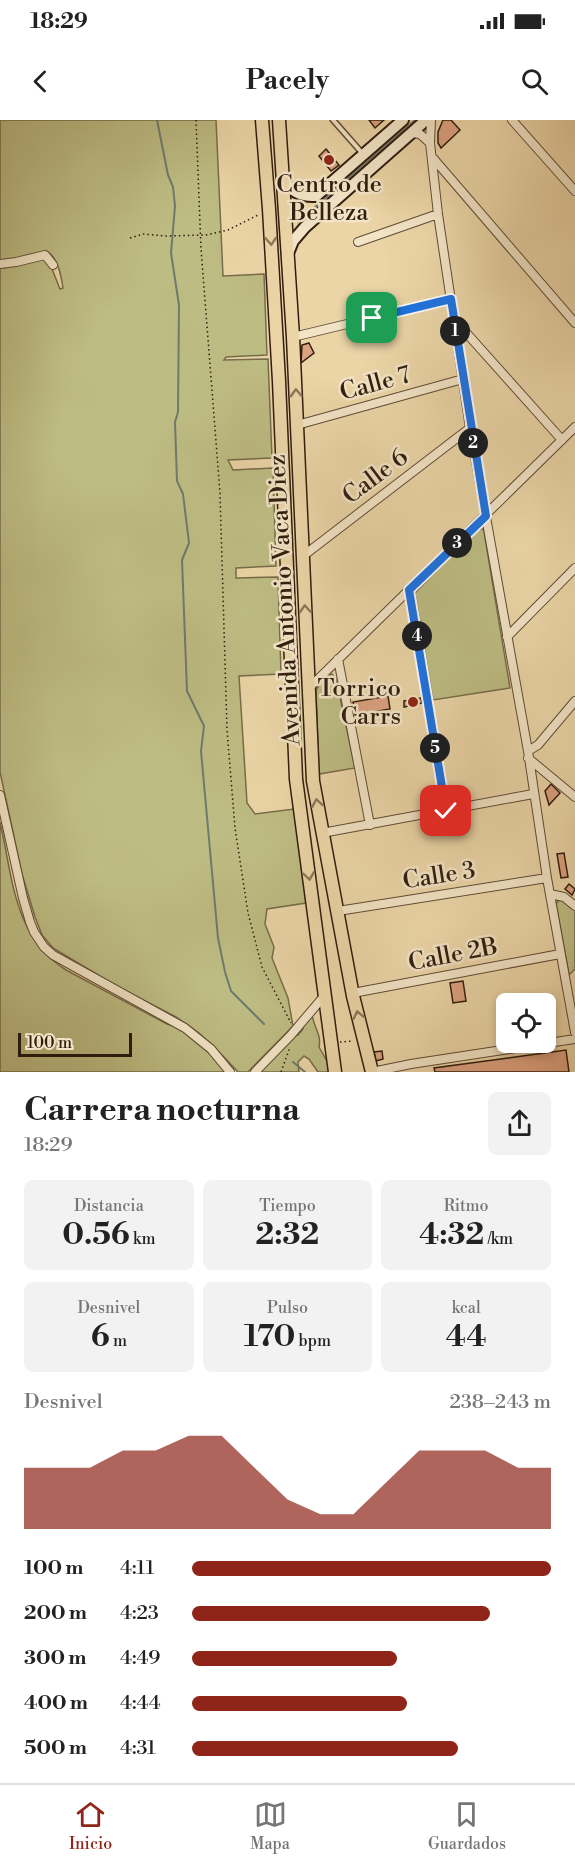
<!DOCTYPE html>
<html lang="es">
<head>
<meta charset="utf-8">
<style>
  body { margin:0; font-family:"Libre Bodoni",serif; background:#f2f2f2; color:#222; height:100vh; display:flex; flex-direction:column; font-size:22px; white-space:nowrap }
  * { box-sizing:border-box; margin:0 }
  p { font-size:20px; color:#767676 }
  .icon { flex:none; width:33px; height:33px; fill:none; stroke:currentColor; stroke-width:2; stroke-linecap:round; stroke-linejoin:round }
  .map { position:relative; height:952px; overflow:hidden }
  .details { display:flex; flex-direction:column; background:#fff; flex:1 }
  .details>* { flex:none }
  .tools { position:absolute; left:496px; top:873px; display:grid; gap:12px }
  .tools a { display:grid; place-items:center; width:60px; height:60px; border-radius:9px; background:#fff; box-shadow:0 3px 9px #0003; font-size:30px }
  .scale { position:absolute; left:18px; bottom:15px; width:114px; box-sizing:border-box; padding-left:6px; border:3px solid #311d0f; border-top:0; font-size:16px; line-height:21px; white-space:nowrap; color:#311d0f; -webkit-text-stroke:4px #f2e4c6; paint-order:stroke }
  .pin { position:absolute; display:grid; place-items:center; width:51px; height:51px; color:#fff; margin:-26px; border-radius:12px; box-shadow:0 3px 9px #0006 }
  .km { position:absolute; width:30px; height:30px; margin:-15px; border-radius:50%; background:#222; color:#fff; font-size:16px; line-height:30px; text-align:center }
  .round { display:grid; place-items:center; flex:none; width:63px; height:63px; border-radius:9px; background:#f2f2f2 }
  .summary { display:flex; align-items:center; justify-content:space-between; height:102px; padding:0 24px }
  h1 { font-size:33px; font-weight:800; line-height:45px }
  .figures { display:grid; grid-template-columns:repeat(3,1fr); gap:9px; height:102px; padding:6px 24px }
  .figures div { display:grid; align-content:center; border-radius:9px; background:#f2f2f2; text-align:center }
  .figures b { font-size:30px; font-weight:800 }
  .figures small { font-size:16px; font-weight:400 }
  .figures p { font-size:16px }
  .chart { height:168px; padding:12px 24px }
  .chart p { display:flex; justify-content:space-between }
  .chart svg { width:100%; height:108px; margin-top:6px; fill:#8f2418; opacity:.7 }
  ul { padding:0 24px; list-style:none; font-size:20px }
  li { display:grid; grid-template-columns:96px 72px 1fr; align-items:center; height:45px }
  li i { height:15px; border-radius:8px; background:#8f2418 }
  .status { display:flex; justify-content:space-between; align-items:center; height:42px; padding:0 30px; background:#fff; direction:ltr }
  .status svg { height:16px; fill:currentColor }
  header { display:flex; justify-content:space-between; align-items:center; height:78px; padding:0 24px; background:#fff; font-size:27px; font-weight:800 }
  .dock { display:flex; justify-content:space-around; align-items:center; height:84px; border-top:2px solid #e0e0e0; background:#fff; font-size:16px; color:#767676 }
  .dock a { display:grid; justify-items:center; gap:3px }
  .dock .on { color:#8f2418 }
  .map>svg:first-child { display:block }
</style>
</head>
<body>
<div class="status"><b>18:29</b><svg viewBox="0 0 49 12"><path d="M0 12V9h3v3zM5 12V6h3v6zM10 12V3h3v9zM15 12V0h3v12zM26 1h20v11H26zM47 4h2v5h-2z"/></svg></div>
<header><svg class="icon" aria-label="back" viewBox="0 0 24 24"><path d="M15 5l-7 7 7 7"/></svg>Pacely<svg class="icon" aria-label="search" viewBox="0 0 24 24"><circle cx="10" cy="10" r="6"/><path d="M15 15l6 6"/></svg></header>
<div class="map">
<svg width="575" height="952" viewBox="0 0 575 952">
  <rect width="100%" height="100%" fill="#ebd5a7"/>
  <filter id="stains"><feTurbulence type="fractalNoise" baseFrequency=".00333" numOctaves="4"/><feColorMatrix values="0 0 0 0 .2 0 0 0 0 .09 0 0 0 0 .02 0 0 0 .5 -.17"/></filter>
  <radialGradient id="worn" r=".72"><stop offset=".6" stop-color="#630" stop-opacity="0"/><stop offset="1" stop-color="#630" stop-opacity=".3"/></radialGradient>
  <path fill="#bdbc83" stroke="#776c49" stroke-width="1.5" d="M0 0H216L223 156 264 154 267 235 226 237 224 240 268 239 272 338 228 340 233 350 273 348 276 446 236 448V458L278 457 281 554 239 556 247 683 255 694 294 689 306 783 267 789 265 804 274 827 272 838 288 878 293 906 248 952H238L223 936 199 913 176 897 118 867 53 828 42 815 35 797 22 754 0 652V147L4 148 44 138 50 144 60 169 63 168C61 155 58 137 46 131L16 139 0 140Z
    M479 409H483L484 412 510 568 433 580 415 473 474 412Z
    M332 554 336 558 355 648 319 654 316 570 324 558Z
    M0 702C13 758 13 816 66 850L167 904C191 911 212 933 227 952H0Z
    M560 778 575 789V849L569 855 556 784Z
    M312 894C313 906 322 915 319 927L327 941 330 952H318L309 939 304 936 298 942 299 952H259L292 917 298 915 303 909V906Z"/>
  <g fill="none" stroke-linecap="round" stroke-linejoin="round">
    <path stroke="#6f7a6f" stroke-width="2" d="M157 0 168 55 173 67 175 86 171 133 179 185 178 292 175 302 177 361 183 374 189 423 182 440 187 571 204 606 201 631 218 818 225 852 231 871 264 904
      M298 102 415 0
      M293 942 305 952"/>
  </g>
  <path fill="#dca17f" stroke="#311d0f" stroke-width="1.5" d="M369 0H384L375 8Z
    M443 0H451L460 10 441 28 438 23V12Z
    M326 29 339 45 331 51 319 36Z
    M309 223 314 233 301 243 302 225Z
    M388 576 390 589 355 595 353 582Z
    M421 578 422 583 404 587V581Z
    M551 664 560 673 549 685 545 671Z
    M564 733 568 757 561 758 557 734Z
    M569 764 575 769 572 775 565 769Z
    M463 861 466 881 453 883 450 863Z
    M566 930 569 952H435L434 948Z
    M382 931 383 939 376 941 374 932Z"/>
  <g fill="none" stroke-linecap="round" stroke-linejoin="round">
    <defs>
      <path id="service" d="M333 0 363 34"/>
      <path id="minor" d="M431 0 430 23 438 94 470 308 528 631 547 758 575 912
        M512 0 575 71
        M411 13 420 14 430 23
        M433 38 575 203
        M358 122 438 94
        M0 144 16 142 45 135 53 145
        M453 198 562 320
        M293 217 451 179
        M297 305 463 259
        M303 436 470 308
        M409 470 446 691
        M507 517 575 448
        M338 539 370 705
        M310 567 575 307
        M528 631 538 625 575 581
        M528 638 575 677
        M0 675 23 778 30 802 34 812 44 827 53 835 185 908 211 929 230 952
        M322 713 533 674
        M550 774 564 777 575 786
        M338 791 547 758
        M353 873 560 834
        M255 952 291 915 325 875
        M372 952 411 944 575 919"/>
      <path id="secondary" d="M284 60C292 72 301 77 316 76L403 0
        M289 131 293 121 305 107 426 0"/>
      <path id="trunk" d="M262 0 269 89 279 261 296 659 335 952
        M279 0 293 217 313 661 353 876 372 952"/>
    </defs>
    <use href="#service" stroke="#604b35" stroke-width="7"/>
    <use href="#minor" stroke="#604b35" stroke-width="10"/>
    <use href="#secondary" stroke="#311d0f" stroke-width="14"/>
    <use href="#trunk" stroke="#311d0f" stroke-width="15"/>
    <path stroke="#311d0f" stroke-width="1.5" stroke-dasharray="1.5 3" stroke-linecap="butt" d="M196 0 201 129 220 373 227 610 235 708 248 793 262 847 291 903
      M130 118 143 114 165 116 206 115 228 110 260 94
      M340 922 353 921
      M281 952 290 927"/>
    <use href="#service" stroke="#f2e4c6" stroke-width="4"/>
    <use href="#minor" stroke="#f2e4c6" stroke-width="8"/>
    <use href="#secondary" stroke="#f2e4c6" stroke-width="10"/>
    <use href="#trunk" stroke="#ebd5a7" stroke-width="12"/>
  </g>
  <defs><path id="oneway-chevron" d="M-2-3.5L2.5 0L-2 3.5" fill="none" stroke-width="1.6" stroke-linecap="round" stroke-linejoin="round" transform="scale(1.5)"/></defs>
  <g stroke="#8e795b">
    <use href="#oneway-chevron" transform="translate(271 121) rotate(87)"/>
    <use href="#oneway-chevron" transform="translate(296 273) rotate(-92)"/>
    <use href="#oneway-chevron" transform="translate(305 489) rotate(-93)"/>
    <use href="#oneway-chevron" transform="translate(317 683) rotate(-100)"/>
    <use href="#oneway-chevron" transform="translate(309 756) rotate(82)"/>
    <use href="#oneway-chevron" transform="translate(358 895) rotate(-102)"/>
  </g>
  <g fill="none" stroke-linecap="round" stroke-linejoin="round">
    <defs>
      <path id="route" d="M372 198 451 179 486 396 409 470 446 691"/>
    </defs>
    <use href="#route" stroke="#fff" stroke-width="12"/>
    <use href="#route" stroke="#1a73e8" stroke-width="8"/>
  </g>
  <g fill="#8f2418" stroke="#f2e4c6" stroke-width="2">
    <circle cx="329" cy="40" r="6"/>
    <circle cx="413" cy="582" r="6"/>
  </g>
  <g text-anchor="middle" stroke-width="5" stroke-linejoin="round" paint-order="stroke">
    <g font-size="24" fill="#311d0f" stroke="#f2e4c6">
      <text x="329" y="72">Centro de<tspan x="329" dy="28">Belleza</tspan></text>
      <text x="401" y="576" text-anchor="end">Torrico<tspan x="401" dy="28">Carrs</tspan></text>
    </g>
    <g font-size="24" fill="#311d0f" stroke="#f2e4c6">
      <text transform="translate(375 263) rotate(-15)" y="8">Calle 7</text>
      <text transform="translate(375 356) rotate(-37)" y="8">Calle 6</text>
      <text transform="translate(284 480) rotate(-93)" y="8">Avenida Antonio Vaca Diez</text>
      <text transform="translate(439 755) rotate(-9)" y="8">Calle 3</text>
      <text transform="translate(453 834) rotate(-11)" y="8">Calle 2B</text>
    </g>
  </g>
  <rect width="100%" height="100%" filter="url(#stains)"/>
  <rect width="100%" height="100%" fill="url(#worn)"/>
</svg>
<div class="tools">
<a><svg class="icon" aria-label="locate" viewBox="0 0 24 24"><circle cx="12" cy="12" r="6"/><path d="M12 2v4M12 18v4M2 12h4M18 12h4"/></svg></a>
</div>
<div class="scale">100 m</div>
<div class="pin" style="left:372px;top:198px;background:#1e9e55"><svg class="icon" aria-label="arrive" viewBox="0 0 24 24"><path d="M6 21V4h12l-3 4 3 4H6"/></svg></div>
<div class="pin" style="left:446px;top:691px;background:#d93025"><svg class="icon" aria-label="check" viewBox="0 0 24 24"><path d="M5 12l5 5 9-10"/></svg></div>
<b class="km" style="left:455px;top:211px">1</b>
<b class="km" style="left:473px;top:323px">2</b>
<b class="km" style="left:457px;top:423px">3</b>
<b class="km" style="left:417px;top:516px">4</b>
<b class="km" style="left:435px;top:628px">5</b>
</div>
<section class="details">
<div class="summary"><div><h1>Carrera nocturna</h1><p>18:29</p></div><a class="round"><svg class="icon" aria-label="share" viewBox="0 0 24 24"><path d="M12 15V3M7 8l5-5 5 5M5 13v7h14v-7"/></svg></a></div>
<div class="figures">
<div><p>Distancia</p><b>0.56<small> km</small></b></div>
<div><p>Tiempo</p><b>2:32</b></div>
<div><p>Ritmo</p><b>4:32<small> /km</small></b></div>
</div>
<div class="figures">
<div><p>Desnivel</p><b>6<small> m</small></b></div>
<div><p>Pulso</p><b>170<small> bpm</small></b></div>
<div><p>kcal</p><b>44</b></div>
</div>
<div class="chart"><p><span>Desnivel</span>238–243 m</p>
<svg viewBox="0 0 160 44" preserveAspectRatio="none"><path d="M0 44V19L10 19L20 19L30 12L40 12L50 6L60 6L70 19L80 32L90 38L100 38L110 25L120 12L130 12L140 12L150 19L160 19V44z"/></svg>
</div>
<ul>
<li><b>100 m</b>4:11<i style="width:100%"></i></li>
<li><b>200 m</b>4:23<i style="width:83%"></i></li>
<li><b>300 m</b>4:49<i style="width:57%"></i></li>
<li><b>400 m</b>4:44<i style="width:60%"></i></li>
<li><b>500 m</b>4:31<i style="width:74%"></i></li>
</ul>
</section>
<nav class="dock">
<a class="on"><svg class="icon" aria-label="home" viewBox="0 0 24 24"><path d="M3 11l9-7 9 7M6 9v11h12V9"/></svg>Inicio</a>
<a><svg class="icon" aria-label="map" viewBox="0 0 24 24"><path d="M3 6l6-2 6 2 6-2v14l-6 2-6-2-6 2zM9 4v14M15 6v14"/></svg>Mapa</a>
<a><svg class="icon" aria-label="saved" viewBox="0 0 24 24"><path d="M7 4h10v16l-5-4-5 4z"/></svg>Guardados</a>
</nav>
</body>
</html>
